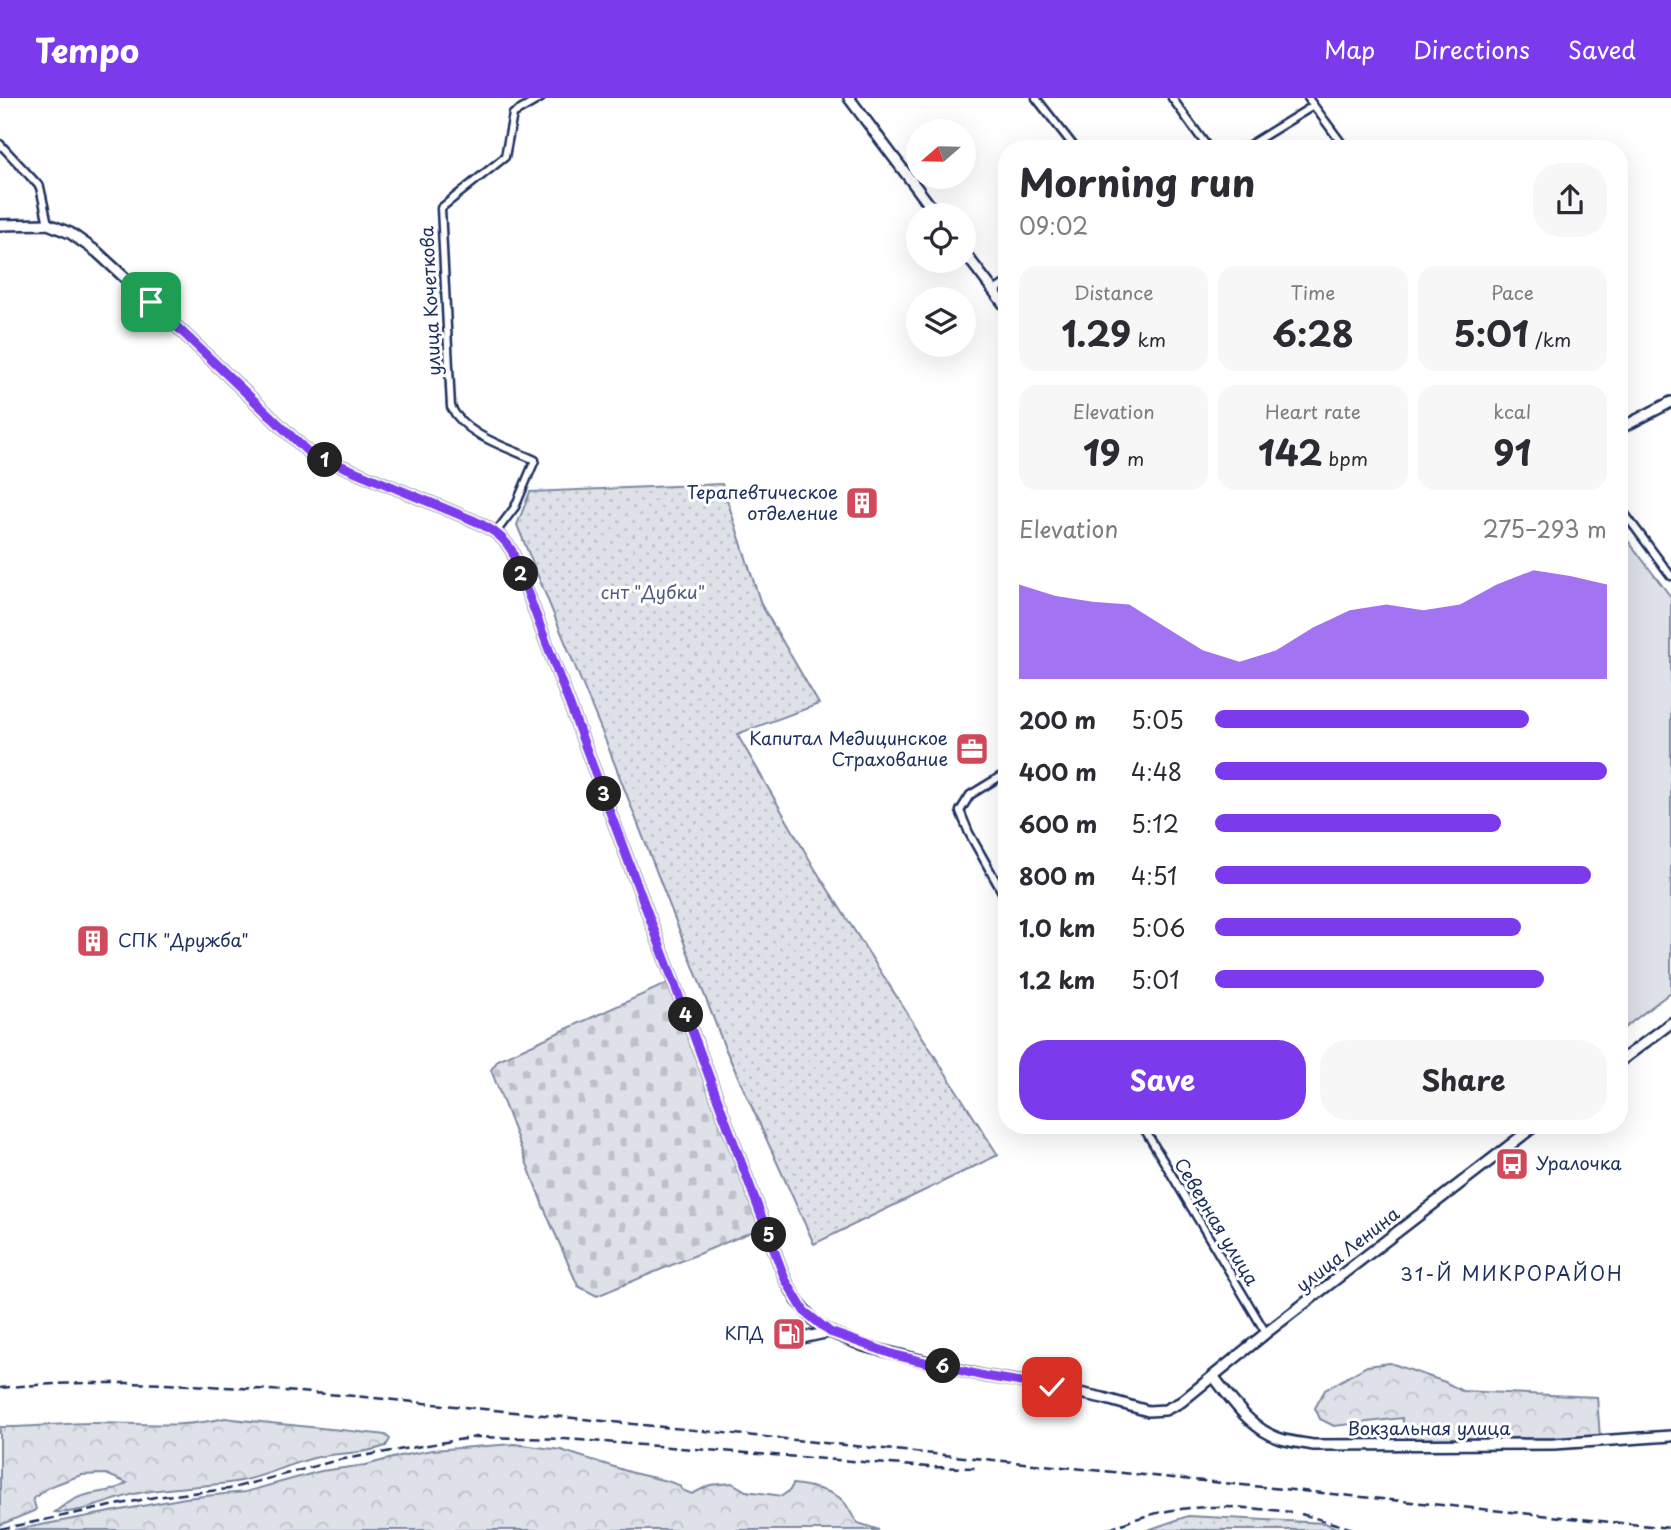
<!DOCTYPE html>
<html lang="en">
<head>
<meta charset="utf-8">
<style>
  body { margin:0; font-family:"Playpen Sans",sans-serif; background:#f7f7f7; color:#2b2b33; height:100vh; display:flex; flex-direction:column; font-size:26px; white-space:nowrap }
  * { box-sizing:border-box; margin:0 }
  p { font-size:23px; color:#7c7c81 }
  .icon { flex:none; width:38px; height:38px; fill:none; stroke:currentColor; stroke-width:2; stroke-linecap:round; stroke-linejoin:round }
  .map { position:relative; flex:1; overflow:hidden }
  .sheet { position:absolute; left:998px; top:42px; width:630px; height:994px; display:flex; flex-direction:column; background:#fff; border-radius:28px; box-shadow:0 7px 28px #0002 }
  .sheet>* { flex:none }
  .needle { width:46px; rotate:250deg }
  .controls { position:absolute; left:906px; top:21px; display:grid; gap:14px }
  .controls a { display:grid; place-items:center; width:70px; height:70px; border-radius:50%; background:#fff; box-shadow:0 7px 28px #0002; font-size:35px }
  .pin { position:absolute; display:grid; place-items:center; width:60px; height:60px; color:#fff; margin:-30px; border-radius:14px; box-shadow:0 4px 10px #0006 }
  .km { position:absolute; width:35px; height:35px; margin:-18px; border-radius:50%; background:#222; color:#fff; font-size:19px; line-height:35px; text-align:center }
  .round { display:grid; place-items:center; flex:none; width:74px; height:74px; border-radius:28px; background:#f7f7f7 }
  .headline { display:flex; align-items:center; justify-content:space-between; height:119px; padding:0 21px }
  h1 { font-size:38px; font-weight:700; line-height:52px }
  .metrics { display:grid; grid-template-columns:repeat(3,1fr); gap:10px; height:119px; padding:7px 21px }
  .metrics div { display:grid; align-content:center; border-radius:18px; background:#f7f7f7; text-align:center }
  .metrics b { font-size:35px; font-weight:700 }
  .metrics small { font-size:19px; font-weight:400 }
  .metrics p { font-size:19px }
  .chart { height:196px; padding:14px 21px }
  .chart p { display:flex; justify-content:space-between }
  .chart svg { width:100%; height:126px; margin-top:7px; fill:#7c3aed; opacity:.7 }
  .action { display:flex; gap:14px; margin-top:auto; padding:14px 21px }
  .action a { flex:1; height:80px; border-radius:28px; background:#7c3aed; color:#fff; font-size:28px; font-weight:700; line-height:80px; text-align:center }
  .action a+a { background:#f7f7f7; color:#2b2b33 }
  ul { padding:0 21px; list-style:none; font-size:23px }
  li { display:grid; grid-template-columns:112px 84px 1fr; align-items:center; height:52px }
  li i { height:18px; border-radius:9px; background:#7c3aed }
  header { display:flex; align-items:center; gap:42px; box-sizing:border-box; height:98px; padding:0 35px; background:#7c3aed; color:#fff }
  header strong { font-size:33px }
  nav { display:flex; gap:38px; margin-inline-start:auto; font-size:24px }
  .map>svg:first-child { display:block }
</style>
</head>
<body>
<header>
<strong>Tempo</strong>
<nav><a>Map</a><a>Directions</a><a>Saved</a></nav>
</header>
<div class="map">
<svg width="1671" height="1432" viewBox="0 0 1671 1432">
  <defs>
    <pattern id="grass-dots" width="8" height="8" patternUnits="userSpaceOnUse" patternTransform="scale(1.75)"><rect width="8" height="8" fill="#dee1e7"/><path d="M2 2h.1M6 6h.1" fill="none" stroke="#bec1c9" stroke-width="1.8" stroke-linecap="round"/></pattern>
    <pattern id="forest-crowns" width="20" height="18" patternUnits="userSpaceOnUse" patternTransform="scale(1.75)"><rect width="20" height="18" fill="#dee1e7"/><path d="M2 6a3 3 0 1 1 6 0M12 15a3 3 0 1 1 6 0" fill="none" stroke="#bec1c9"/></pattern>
    <pattern id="cemetery-stones" width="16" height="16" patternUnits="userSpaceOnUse" patternTransform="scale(1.75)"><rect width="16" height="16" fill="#dee1e7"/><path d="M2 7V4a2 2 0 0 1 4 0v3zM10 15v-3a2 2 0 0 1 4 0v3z" fill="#bec1c9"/></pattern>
  </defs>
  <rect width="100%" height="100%" fill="#fff"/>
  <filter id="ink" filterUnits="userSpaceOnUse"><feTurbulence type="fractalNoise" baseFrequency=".0143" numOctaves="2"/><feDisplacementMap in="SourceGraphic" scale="14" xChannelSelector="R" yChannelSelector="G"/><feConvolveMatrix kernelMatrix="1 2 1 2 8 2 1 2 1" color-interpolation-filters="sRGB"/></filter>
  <g filter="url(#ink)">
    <path fill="url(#grass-dots)" stroke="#7c88a2" stroke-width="2" d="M722 386 761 506 819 606 737 636 815 771 998 1057 814 1146 725 950 605 641 517 427 530 394Z
      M1188 1418 1325 1425 1340 1432H1148Z"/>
    <path fill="url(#forest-crowns)" stroke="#7c88a2" stroke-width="2" d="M1390 1265 1445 1284 1462 1293 1597 1299 1600 1340 1418 1344 1408 1342 1402 1320 1334 1328 1320 1321 1315 1310 1325 1292 1367 1268Z
      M225 1320C278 1327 332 1330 385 1337L390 1341 386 1348C361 1357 343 1354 318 1359 290 1365 264 1380 235 1384 203 1389 170 1389 139 1395 111 1401 83 1416 55 1414 66 1405 76 1399 90 1396 104 1393 115 1393 127 1385L106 1376 81 1377 49 1389 33 1401 36 1411 34 1413 0 1427V1329C30 1330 61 1325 91 1325 136 1325 180 1331 225 1320Z
      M514 1346 561 1352 633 1375 667 1383 679 1387 682 1392 692 1396 710 1387 732 1385 746 1393 782 1398 790 1392 793 1386C805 1387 834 1393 842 1402 849 1408 851 1418 858 1425L879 1432H14L185 1400 245 1394 321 1373 366 1367 400 1358 432 1352Z"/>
    <path fill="url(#cemetery-stones)" stroke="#7c88a2" stroke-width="2" d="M670 884 761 1130 597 1198 578 1188 544 1110 491 972 498 962Z"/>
    <path fill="#dee1e7" stroke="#7c88a2" stroke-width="2" d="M1619 431 1671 499V894L1619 934Z"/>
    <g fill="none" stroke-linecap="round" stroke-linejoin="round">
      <defs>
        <path id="street" d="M1036 0 1076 51
          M1172 0 1209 51
          M1308 0 1346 51
          M0 46 40 89 48 126
          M1243 51 1313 8
          M994 193 1006 185
          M1619 408 1671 478
          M496 434 515 409 535 362C507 349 466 338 451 309L441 110 505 59 513 16 541 0
          M1006 675 970 697 960 713 969 735 1006 801
          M1142 1027 1266 1235"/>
        <path id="secondary" d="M849 0 937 117
          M0 127 48 126 70 135 97 154 151 204 308 354 475 423C491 431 502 437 512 453L785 1181 798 1204 814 1223 830 1234 864 1248 984 1278 1042 1287 1103 1300 1148 1313 1165 1312 1181 1304 1266 1235 1536 1027
          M964 154 1006 209
          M1619 331 1671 304
          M1619 964 1671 925
          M802 1240 830 1234
          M1213 1278C1232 1302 1251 1332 1281 1341 1291 1344 1303 1345 1313 1347L1554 1346 1671 1338"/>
      </defs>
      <use href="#street" stroke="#1b2f5e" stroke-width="11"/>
      <use href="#secondary" stroke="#1b2f5e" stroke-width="14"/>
      <use href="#street" stroke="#fff" stroke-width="6"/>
      <use href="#secondary" stroke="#fff" stroke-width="9"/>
      <path stroke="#1b2f5e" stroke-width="2.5" stroke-dasharray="10 5" stroke-linecap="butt" d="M0 1290C118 1278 237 1290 355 1298L1671 1430
        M1301 1416 1357 1432
        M0 1431 155 1399 229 1391 338 1362 476 1339 565 1341 928 1369 977 1370
        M1108 1432C1170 1403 1225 1407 1291 1414"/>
    </g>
  </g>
  <g fill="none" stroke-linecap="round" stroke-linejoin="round" filter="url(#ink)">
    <defs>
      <path id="route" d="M151 204 308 354 475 423C491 431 502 437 512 453L785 1181 804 1213 830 1234 895 1257 984 1278 1052 1289"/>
    </defs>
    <use href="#route" stroke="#fff" stroke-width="14"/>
    <use href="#route" stroke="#7c3aed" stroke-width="9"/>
  </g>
  <defs>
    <symbol id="building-square" viewBox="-11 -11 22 22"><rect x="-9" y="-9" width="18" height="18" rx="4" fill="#d1495b" stroke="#fff"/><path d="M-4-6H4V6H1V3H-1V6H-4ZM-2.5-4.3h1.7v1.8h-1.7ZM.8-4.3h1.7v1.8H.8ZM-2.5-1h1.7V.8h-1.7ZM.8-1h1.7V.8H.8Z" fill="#fff"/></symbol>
    <symbol id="office-square" viewBox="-11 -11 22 22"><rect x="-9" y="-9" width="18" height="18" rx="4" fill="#d1495b" stroke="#fff"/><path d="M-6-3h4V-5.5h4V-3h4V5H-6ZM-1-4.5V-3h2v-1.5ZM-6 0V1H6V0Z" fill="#fff"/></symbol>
    <symbol id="bus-square" viewBox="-11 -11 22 22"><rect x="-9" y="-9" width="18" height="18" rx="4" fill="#d1495b" stroke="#fff"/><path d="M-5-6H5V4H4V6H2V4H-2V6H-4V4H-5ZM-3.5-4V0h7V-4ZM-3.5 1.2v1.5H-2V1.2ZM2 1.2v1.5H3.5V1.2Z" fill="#fff"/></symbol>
    <symbol id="fuel-square" viewBox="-11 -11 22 22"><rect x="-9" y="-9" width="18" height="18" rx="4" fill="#d1495b" stroke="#fff"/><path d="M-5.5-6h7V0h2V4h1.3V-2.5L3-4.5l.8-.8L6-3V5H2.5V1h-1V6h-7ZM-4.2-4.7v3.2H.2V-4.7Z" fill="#fff"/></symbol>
  </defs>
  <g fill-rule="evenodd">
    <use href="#building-square" x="843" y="386" width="38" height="38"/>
    <use href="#office-square" x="953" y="632" width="38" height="38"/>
    <use href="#building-square" x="74" y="824" width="38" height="38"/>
    <use href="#bus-square" x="1493" y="1047" width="38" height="38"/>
    <use href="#fuel-square" x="770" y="1217" width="38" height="38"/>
  </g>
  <g text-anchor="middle" stroke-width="6" stroke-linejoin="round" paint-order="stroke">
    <g font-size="18" fill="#1b2f5e" stroke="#fff">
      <text transform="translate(431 203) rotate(-93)" y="6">улица Кочеткова</text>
      <text transform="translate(1216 1124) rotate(59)" y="6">Северная улица</text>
      <text transform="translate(1348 1152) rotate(-38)" y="6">улица Ленина</text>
      <text x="1429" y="1337">Вокзальная улица</text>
    </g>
    <g font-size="18" fill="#1b2f5e" stroke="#fff" text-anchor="end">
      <text x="838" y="401">Терапевтическое<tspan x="838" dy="21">отделение</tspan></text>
      <text x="948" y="647">Капитал Медицинское<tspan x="948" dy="21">Страхование</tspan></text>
      <text x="118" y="849" text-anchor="start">СПК "Дружба"</text>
      <text x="1536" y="1072" text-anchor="start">Уралочка</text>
      <text x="764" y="1242">КПД</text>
    </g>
    <g font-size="18" fill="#4c5c80" stroke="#fff">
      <text x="653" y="501">снт "Дубки"</text>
    </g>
    <g font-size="19" letter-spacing="2" fill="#1b2f5e" stroke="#fff">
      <text x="1512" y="1183">31-Й МИКРОРАЙОН</text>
    </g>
  </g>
</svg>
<div class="controls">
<a><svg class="needle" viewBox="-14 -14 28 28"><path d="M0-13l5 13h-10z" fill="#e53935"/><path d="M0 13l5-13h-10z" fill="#7c7c81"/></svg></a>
<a><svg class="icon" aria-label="locate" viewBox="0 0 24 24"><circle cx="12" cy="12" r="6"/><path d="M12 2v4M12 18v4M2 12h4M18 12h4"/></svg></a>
<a><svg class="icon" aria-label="layers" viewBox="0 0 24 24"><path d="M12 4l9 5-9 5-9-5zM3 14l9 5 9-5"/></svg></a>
</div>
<div class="pin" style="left:151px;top:204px;background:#1e9e55"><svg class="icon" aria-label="arrive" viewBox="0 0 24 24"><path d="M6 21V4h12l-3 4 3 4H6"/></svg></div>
<div class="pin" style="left:1052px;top:1289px;background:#d93025"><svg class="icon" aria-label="check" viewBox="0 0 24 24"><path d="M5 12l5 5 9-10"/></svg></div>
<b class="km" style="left:325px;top:362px">1</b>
<b class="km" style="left:521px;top:476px">2</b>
<b class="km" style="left:604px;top:696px">3</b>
<b class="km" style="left:686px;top:917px">4</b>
<b class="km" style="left:769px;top:1137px">5</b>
<b class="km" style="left:943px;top:1268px">6</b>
<section class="sheet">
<div class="headline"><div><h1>Morning run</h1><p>09:02</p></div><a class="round"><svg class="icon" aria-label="share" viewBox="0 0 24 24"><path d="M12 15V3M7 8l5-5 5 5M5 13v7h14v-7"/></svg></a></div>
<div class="metrics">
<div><p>Distance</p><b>1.29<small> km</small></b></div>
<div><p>Time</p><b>6:28</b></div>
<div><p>Pace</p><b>5:01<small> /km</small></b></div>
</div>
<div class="metrics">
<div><p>Elevation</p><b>19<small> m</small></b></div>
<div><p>Heart rate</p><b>142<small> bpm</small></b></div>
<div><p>kcal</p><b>91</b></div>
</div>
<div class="chart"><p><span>Elevation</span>275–293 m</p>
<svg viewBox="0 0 160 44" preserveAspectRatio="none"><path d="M0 44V11L10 15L20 17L30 18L40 26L50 34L60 38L70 34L80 26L90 20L100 18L110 20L120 18L130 11L140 6L150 8L160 11V44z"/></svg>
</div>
<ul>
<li><b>200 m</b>5:05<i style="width:80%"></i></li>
<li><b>400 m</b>4:48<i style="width:100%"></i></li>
<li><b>600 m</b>5:12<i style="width:73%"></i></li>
<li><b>800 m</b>4:51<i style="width:96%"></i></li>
<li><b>1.0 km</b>5:06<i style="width:78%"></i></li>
<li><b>1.2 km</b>5:01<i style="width:84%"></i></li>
</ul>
<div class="action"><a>Save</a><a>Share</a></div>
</section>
</div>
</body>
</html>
